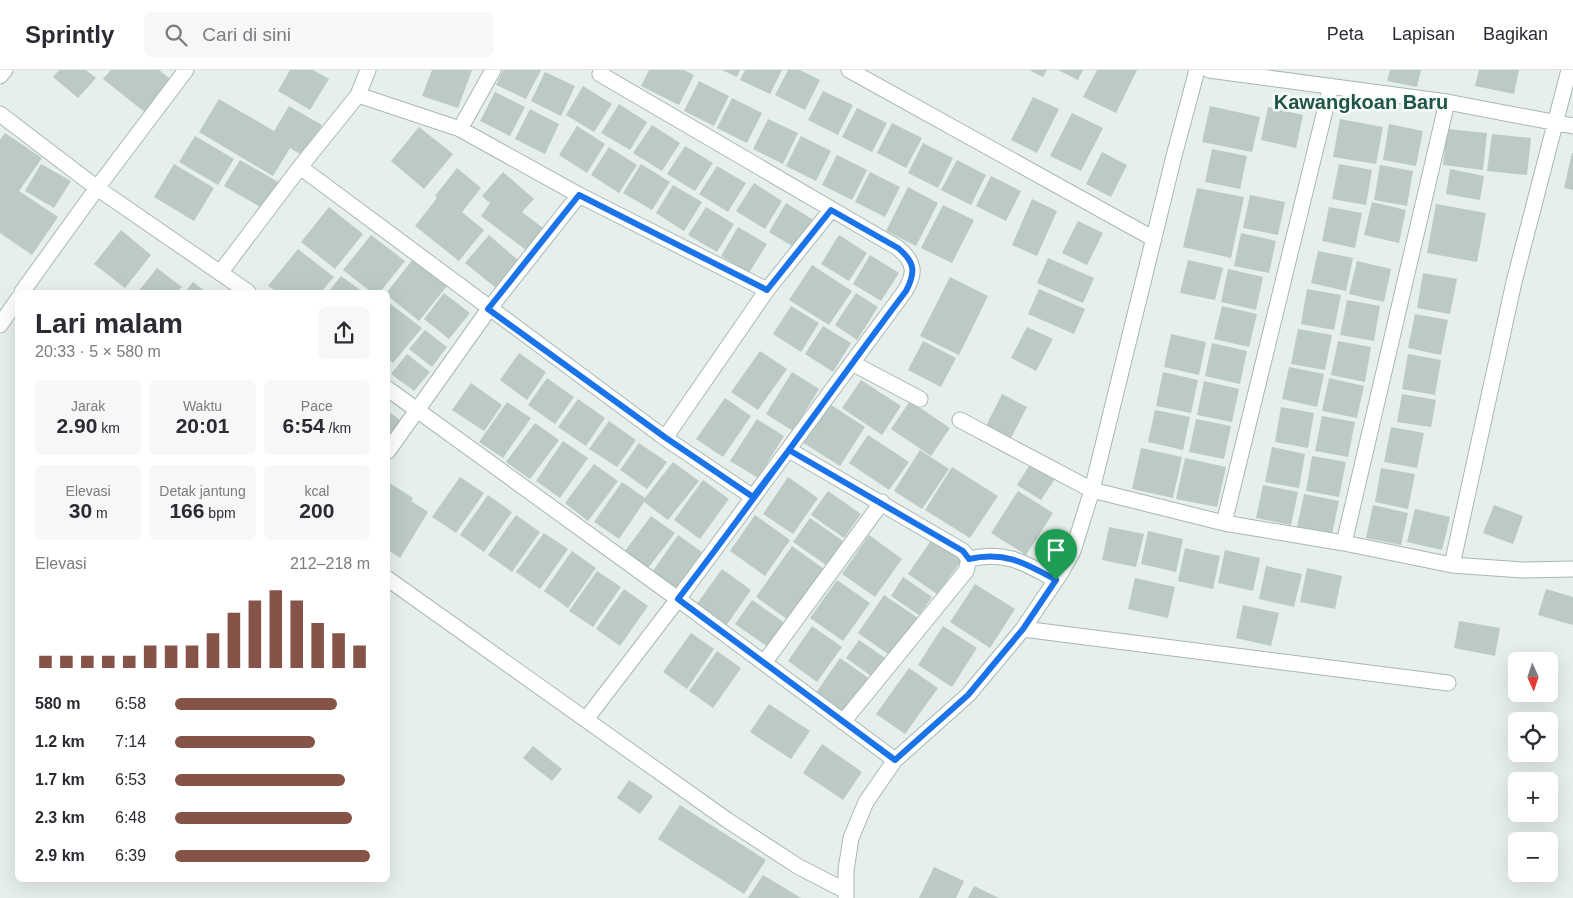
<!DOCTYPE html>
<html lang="id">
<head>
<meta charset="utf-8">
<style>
  body { margin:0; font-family:Arial,sans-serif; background:#f7f7f7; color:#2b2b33; height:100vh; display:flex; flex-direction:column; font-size:19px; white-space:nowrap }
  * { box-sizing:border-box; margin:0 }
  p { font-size:16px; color:#7c7c81 }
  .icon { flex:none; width:28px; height:28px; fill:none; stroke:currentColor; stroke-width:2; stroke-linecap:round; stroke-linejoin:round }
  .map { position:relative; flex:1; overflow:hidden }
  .sheet { position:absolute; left:15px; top:220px; width:375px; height:592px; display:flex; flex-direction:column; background:#fff; border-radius:8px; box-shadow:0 5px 20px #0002 }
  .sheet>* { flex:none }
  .needle { width:32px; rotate:177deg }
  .tools { position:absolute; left:1508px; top:582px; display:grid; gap:10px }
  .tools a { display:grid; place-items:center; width:50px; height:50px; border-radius:8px; background:#fff; box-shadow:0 5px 20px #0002; font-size:25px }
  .pin { position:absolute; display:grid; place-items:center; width:42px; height:42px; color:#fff; margin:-51px -21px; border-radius:50% 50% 50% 0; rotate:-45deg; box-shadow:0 0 5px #0007 }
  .pin .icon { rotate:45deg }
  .round { display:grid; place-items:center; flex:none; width:52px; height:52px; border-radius:8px; background:#f7f7f7 }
  .overview { display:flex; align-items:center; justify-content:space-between; height:85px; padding:0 20px }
  h1 { font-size:28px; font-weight:600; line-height:38px }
  .metrics { display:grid; grid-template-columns:repeat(3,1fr); gap:8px; height:85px; padding:5px 20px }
  .metrics div { display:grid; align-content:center; border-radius:8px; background:#f7f7f7; text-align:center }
  .metrics b { font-size:21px; font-weight:600 }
  .metrics small { font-size:14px; font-weight:400 }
  .metrics p { font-size:14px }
  .chart { height:140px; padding:10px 20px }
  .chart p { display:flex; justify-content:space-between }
  .chart svg { width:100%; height:90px; margin-top:5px; stroke:#855347; stroke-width:6 }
  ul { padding:0 20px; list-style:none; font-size:16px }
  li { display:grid; grid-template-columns:80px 60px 1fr; align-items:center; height:38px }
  li i { height:12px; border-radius:6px; background:#855347 }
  header { display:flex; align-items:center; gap:30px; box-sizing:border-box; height:70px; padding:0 25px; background:#fff; border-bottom:1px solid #e1e1e2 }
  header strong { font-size:24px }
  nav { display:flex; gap:28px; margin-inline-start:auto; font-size:18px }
  .search { width:350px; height:45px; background:#f7f7f7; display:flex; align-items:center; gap:12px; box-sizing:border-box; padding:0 18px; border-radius:8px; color:#7c7c81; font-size:19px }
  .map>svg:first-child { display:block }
</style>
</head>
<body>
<header>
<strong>Sprintly</strong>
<div class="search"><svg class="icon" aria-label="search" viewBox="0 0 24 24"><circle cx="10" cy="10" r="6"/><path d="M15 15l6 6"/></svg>Cari di sini</div>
<nav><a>Peta</a><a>Lapisan</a><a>Bagikan</a></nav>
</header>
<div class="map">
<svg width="1573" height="828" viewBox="0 0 1573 828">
  <rect width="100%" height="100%" fill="#e6efeb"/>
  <path fill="#bbcac4" d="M59 0H86L96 8 78 28 53 7Z
    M111 0H159L174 12 147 44 103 9Z
    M290 0H313L329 9 310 40 278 21Z
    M432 0H472L458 38 422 26Z
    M503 0H541L526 29 496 15Z
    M649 0H684L694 5 679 35 641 16Z
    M722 0H740L737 7Z
    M745 0H782L770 24 740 10Z
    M788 0H800L820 10 805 40 775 25Z
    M1029 0H1047L1043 7Z
    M1058 0H1083L1078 10Z
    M1097 0H1137L1116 43 1083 27Z
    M1390 0H1421L1417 17 1387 11Z
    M1479 0H1519L1514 24 1475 16Z
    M545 2 575 16 561 46 531 31Z
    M699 11 729 26 714 56 684 41Z
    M583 16 612 34 594 62 566 45Z
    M823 21 853 35 838 65 808 50Z
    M495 22 525 37 510 66 480 51Z
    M1033 27 1059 39 1037 83 1011 70Z
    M732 28 762 43 747 73 717 58Z
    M219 29 274 61 289 36 322 55 304 86 290 78 273 106 199 62Z
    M619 34 647 52 630 80 601 63Z
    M1210 36 1260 47 1252 82 1202 72Z
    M1268 37 1303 45 1296 78 1261 70Z
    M857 38 887 53 872 82 842 67Z
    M530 39 559 54 545 84 515 69Z
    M1072 43 1103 58 1081 101 1050 86Z
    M768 49 798 63 783 94 753 79Z
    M1340 49 1383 57 1376 94 1333 87Z
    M892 53 922 68 906 98 877 83Z
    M1389 54 1423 61 1416 96 1383 90Z
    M652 55 680 73 662 101 633 83Z
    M577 56 605 74 587 103 559 85Z
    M419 57 453 84 424 119 391 91Z
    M1447 59 1487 63 1483 100 1443 95Z
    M5 63 42 88 19 121 58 147 32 185 0 163V70Z
    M1492 64 1531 68 1527 105 1487 101Z
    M195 66 234 89 218 115 179 92Z
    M801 66 831 81 816 111 786 96Z
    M923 73 953 88 938 118 908 103Z
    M685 76 713 93 695 121 667 104Z
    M609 77 637 95 619 123 591 105Z
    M1212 79 1247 86 1240 119 1205 112Z
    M1102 82 1127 95 1111 127 1086 114Z
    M1572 83H1573V120L1564 118Z
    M837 85 867 100 852 130 822 115Z
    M240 90 280 113 264 139 224 116Z
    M957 90 986 105 971 135 941 120Z
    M41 94 71 111 54 138 25 121Z
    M174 94 214 118 194 151 154 127Z
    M641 94 670 112 652 140 623 123Z
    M1339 94 1372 100 1366 135 1332 129Z
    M1380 95 1413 101 1407 136 1374 130Z
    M717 96 746 113 728 142 699 124Z
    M457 98 481 118 462 142 484 160 459 191 415 156 437 128 435 126Z
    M1450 99 1484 106 1480 130 1446 124Z
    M503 102 534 129 522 142 543 158 526 180 481 146 490 133 482 126Z
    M870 102 900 117 885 147 855 132Z
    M991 106 1021 121 1006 151 976 136Z
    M754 113 782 131 765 159 736 141Z
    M673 115 702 132 684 161 656 143Z
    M908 117 938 133 916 176 886 161Z
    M1197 118 1244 127 1231 188 1183 177Z
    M1250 125 1285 132 1278 165 1243 158Z
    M1032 129 1057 141 1037 186 1012 175Z
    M1372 132 1406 140 1399 173 1364 165Z
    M786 133 815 151 797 179 769 162Z
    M1436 134 1486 143 1477 192 1427 183Z
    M943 135 974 150 952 193 921 178Z
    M329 137 363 164 335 199 301 172Z
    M706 137 734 154 717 182 688 165Z
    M1329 137 1362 143 1355 178 1322 171Z
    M1078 151 1103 163 1087 195 1062 183Z
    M738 157 767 174 749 203 721 186Z
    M121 160 151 185 125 218 94 194Z
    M1241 163 1276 171 1269 203 1234 196Z
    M371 165 405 191 380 222H371L343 200Z
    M489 165 519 191 496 218 465 193Z
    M839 165 867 183 849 211 821 194Z
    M298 179 334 207 321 222H277L268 216Z
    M1318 181 1353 188 1346 221 1311 213Z
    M870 185 899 203 881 231 853 214Z
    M1048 188 1094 208 1083 233 1037 213Z
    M413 189 447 216 419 251 388 226V221Z
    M1188 190 1223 198 1215 230 1180 223Z
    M1357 191 1391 199 1384 232 1349 224Z
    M812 195 852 221 829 255 789 230Z
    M157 198 182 217 177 222H138Z
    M1228 199 1263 207 1256 240 1221 232Z
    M1423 203 1457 209 1450 244 1417 238Z
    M341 206 363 222H328Z
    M950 207 988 226 959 285 920 266Z
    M193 212 206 222H185Z
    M1039 219 1085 239 1074 264 1028 244Z
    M1307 219 1341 225 1334 260 1301 254Z
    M444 223 470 243 449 269 424 249Z
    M856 223 878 237 857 270 835 255Z
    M1347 230 1380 236 1374 271 1340 265Z
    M388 232 422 258 393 293 388 289Z
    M791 236 819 253 801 282 773 264Z
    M1222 236 1257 244 1249 277 1214 269Z
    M1415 244 1448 250 1441 285 1408 278Z
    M823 256 851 273 833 302 805 284Z
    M1027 257 1053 269 1036 301 1011 288Z
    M1298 259 1332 265 1325 300 1291 294Z
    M425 260 447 277 432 297 409 279Z
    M1171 264 1206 272 1199 305 1164 297Z
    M923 271 956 288 941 317 908 300Z
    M1338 271 1371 277 1365 312 1331 305Z
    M1212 273 1247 281 1240 314 1205 306Z
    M760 281 787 299 758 340 731 322Z
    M519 283 546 302 527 330 500 310Z
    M407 284 430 302 414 321 391 304Z
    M1408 284 1441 290 1435 325 1402 319Z
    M1289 297 1324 304 1317 337 1282 329Z
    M792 302 819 319 793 361 766 344Z
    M1163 302 1198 310 1191 343 1156 336Z
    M547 308 574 327 555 354 528 335Z
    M1329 308 1364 316 1357 348 1322 341Z
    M861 310 901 336 882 365 842 338Z
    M1204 311 1239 319 1232 352 1197 345Z
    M471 313 502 335 484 361 452 340Z
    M1002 324 1027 337 1011 368 986 356Z
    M1402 324 1436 330 1431 357 1397 352Z
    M725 328 751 346 723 387 696 369Z
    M578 329 605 348 586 376 558 357Z
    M910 331 950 358 931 386 891 359Z
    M507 332 531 348 503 388 479 372Z
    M828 333 865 357 840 396 802 372Z
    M1281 337 1314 343 1308 378 1275 372Z
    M1155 340 1190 347 1183 380 1148 372Z
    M388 341 401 351 388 369Z
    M1322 346 1355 352 1348 387 1315 381Z
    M757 349 784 366 758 408 730 391Z
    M1196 349 1231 356 1224 389 1189 382Z
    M609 351 636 370 617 397 589 379Z
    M535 353 559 370 530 409 506 392Z
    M1391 357 1424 363 1417 398 1384 392Z
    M868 365 909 392 889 420 849 393Z
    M563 371 588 388 560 428 536 411Z
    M639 373 667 392 647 419 620 400Z
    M1272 377 1305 384 1299 418 1265 412Z
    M1141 378 1182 387 1173 428 1132 419Z
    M920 380 949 399 922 439 894 421Z
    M1312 386 1346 392 1339 427 1306 421Z
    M1185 388 1226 397 1217 437 1176 429Z
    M1032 391 1057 406 1041 430 1017 415Z
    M673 392 699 411 668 450 644 432 619 469 594 452 622 412 645 428Z
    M594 394 618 411 588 451 565 433Z
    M952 397 998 426 970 468 925 440Z
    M1381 398 1415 404 1408 439 1375 432Z
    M460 407 484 423 456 463 432 447Z
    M788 407 818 428 793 464 763 444Z
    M703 410 729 429 700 469 674 450Z
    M388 412 413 428 411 431 428 442 400 488 388 480Z
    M1263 415 1298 422 1291 455 1256 448Z
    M828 421 861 444 844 468 811 445Z
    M1018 421 1053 443 1026 485 991 463Z
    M1304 424 1339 431 1332 464 1297 457Z
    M488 425 512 442 484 482 460 465Z
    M1373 435 1408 443 1401 475 1366 468Z
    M1494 435 1523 446 1513 474 1483 463Z
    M1415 439 1450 447 1442 480 1407 472Z
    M516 445 540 462 512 502 488 485Z
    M755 445 790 470 765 506 730 481Z
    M651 446 675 463 645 502 622 485Z
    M810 448 843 471 826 495 793 472Z
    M1109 457 1144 464 1136 497 1102 490Z
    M1148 461 1183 469 1176 502 1141 494Z
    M544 463 568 479 540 519 516 502Z
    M678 465 702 482 674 522 650 505Z
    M869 465 902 489 875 527 842 504Z
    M932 469 962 490 937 524 908 504Z
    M792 476 824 499 788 550 756 527Z
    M1185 478 1220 486 1213 519 1178 511Z
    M1225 480 1260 488 1253 521 1218 513Z
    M572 481 596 498 568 538 544 521Z
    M1266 496 1302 504 1294 537 1259 529Z
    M1307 498 1342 506 1335 539 1300 532Z
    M722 499 751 520 726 556 696 535Z
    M597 501 621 517 593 557 569 541Z
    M903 507 932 527 919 545 891 526Z
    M1135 508 1175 517 1168 548 1128 539Z
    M837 510 870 533 843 571 810 548Z
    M975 514 1015 539 990 578 950 552Z
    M624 519 648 536 620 576 596 559Z
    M1546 519 1573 527V555L1538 545Z
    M884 525 918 548 891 586 858 563Z
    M752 530 785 553 768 577 735 554Z
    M1243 535 1279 543 1271 576 1236 568Z
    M1459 551 1500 558 1495 586 1454 578Z
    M812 556 842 577 817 612 788 591Z
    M943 556 977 578 952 617 918 595Z
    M691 563 714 579 687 619 663 602Z
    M859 570 888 590 874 608 846 588Z
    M717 581 741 598 713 638 689 621Z
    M840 588 870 609 846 643 816 623Z
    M909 598 938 618 905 664 876 644Z
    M769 634 810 661 791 689 750 662Z
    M822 674 862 702 843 730 803 703Z
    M533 676 562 699 552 711 523 688Z
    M629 710 653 726 640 744 617 728Z
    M680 735 766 790 744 824 658 769Z
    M934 797 964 811 956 828H919Z
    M763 805 801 828H748Z
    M974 816 999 828H968Z"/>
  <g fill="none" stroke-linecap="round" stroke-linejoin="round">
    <defs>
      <path id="minor" d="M602 0 600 4 898 178C915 192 916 203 905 221L678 529 895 690
        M849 0 1154 169
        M1209 0 1447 32 1573 56
        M0 6 5 0
        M358 25 460 59 493 0
        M0 44 97 118 248 222
        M460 59 579 125 767 220 831 140
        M300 97 358 25 368 0
        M220 203 300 97 665 368 753 427
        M22 222 97 118 186 0
        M0 255 18 229
        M852 293 920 329
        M388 319 678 529 587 648
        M960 350 1092 420 1224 453 1344 473 1452 495 1522 500 1573 499
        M665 368 767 220
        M789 380 963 481 969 489 966 501 843 652
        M388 381 489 239 579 125
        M1224 453 1331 16
        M1344 473 1447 32
        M969 489C1005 480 1025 493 1056 510
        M1452 495 1514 212 1569 0
        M388 509 727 750 799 797 846 821
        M1023 559 1448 613
        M764 593 882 432
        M846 828V800L851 768 866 732 895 690 968 625 1023 559 1060 504 1073 481 1092 420 1174 86 1197 0"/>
    </defs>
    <use href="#minor" stroke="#a8b8b2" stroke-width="17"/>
    <use href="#minor" stroke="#fff" stroke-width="15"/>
  </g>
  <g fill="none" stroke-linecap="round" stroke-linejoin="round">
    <defs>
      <path id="route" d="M1056 510C1025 493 1005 481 969 489L963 481 789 380 753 427 666 368 488 239 579 125 767 220 831 140 898 178C915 192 916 202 906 221 829 323 756 428 678 529L895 690 968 625 1023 559 1056 510"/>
    </defs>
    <use href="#route" stroke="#fff" stroke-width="10"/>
    <use href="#route" stroke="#1a73e8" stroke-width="6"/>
  </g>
  <g text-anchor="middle" stroke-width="5" stroke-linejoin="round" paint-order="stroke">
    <g font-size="20" font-weight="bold" fill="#1f5548" stroke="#f7fbf9">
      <text x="1361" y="39">Kawangkoan Baru</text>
    </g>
  </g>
</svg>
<div class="tools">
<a><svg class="needle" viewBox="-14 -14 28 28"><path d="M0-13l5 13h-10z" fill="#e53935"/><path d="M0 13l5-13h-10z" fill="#7c7c81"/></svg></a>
<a><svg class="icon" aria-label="locate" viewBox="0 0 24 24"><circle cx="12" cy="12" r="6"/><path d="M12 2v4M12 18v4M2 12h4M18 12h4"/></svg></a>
<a>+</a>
<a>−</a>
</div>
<div class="pin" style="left:1056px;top:510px;background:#1e9e55"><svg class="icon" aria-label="arrive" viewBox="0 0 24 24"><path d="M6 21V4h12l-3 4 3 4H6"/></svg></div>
<section class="sheet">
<div class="overview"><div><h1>Lari malam</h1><p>20:33 · 5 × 580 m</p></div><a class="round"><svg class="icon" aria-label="share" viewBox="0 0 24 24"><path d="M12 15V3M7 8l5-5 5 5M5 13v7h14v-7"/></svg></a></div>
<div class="metrics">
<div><p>Jarak</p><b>2.90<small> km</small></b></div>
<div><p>Waktu</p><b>20:01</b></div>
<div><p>Pace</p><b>6:54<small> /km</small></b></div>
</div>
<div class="metrics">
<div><p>Elevasi</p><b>30<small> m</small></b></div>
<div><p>Detak jantung</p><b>166<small> bpm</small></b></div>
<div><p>kcal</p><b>200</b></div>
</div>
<div class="chart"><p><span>Elevasi</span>212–218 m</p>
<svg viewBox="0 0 160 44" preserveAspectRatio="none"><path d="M5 44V38M15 44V38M25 44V38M35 44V38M45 44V38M55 44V33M65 44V33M75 44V33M85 44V27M95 44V17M105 44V11M115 44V6M125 44V11M135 44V22M145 44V27M155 44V33"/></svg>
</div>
<ul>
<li><b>580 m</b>6:58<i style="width:83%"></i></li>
<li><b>1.2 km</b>7:14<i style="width:72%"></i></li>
<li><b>1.7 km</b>6:53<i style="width:87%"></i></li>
<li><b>2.3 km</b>6:48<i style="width:91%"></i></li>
<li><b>2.9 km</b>6:39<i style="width:100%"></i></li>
</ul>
</section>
</div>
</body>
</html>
